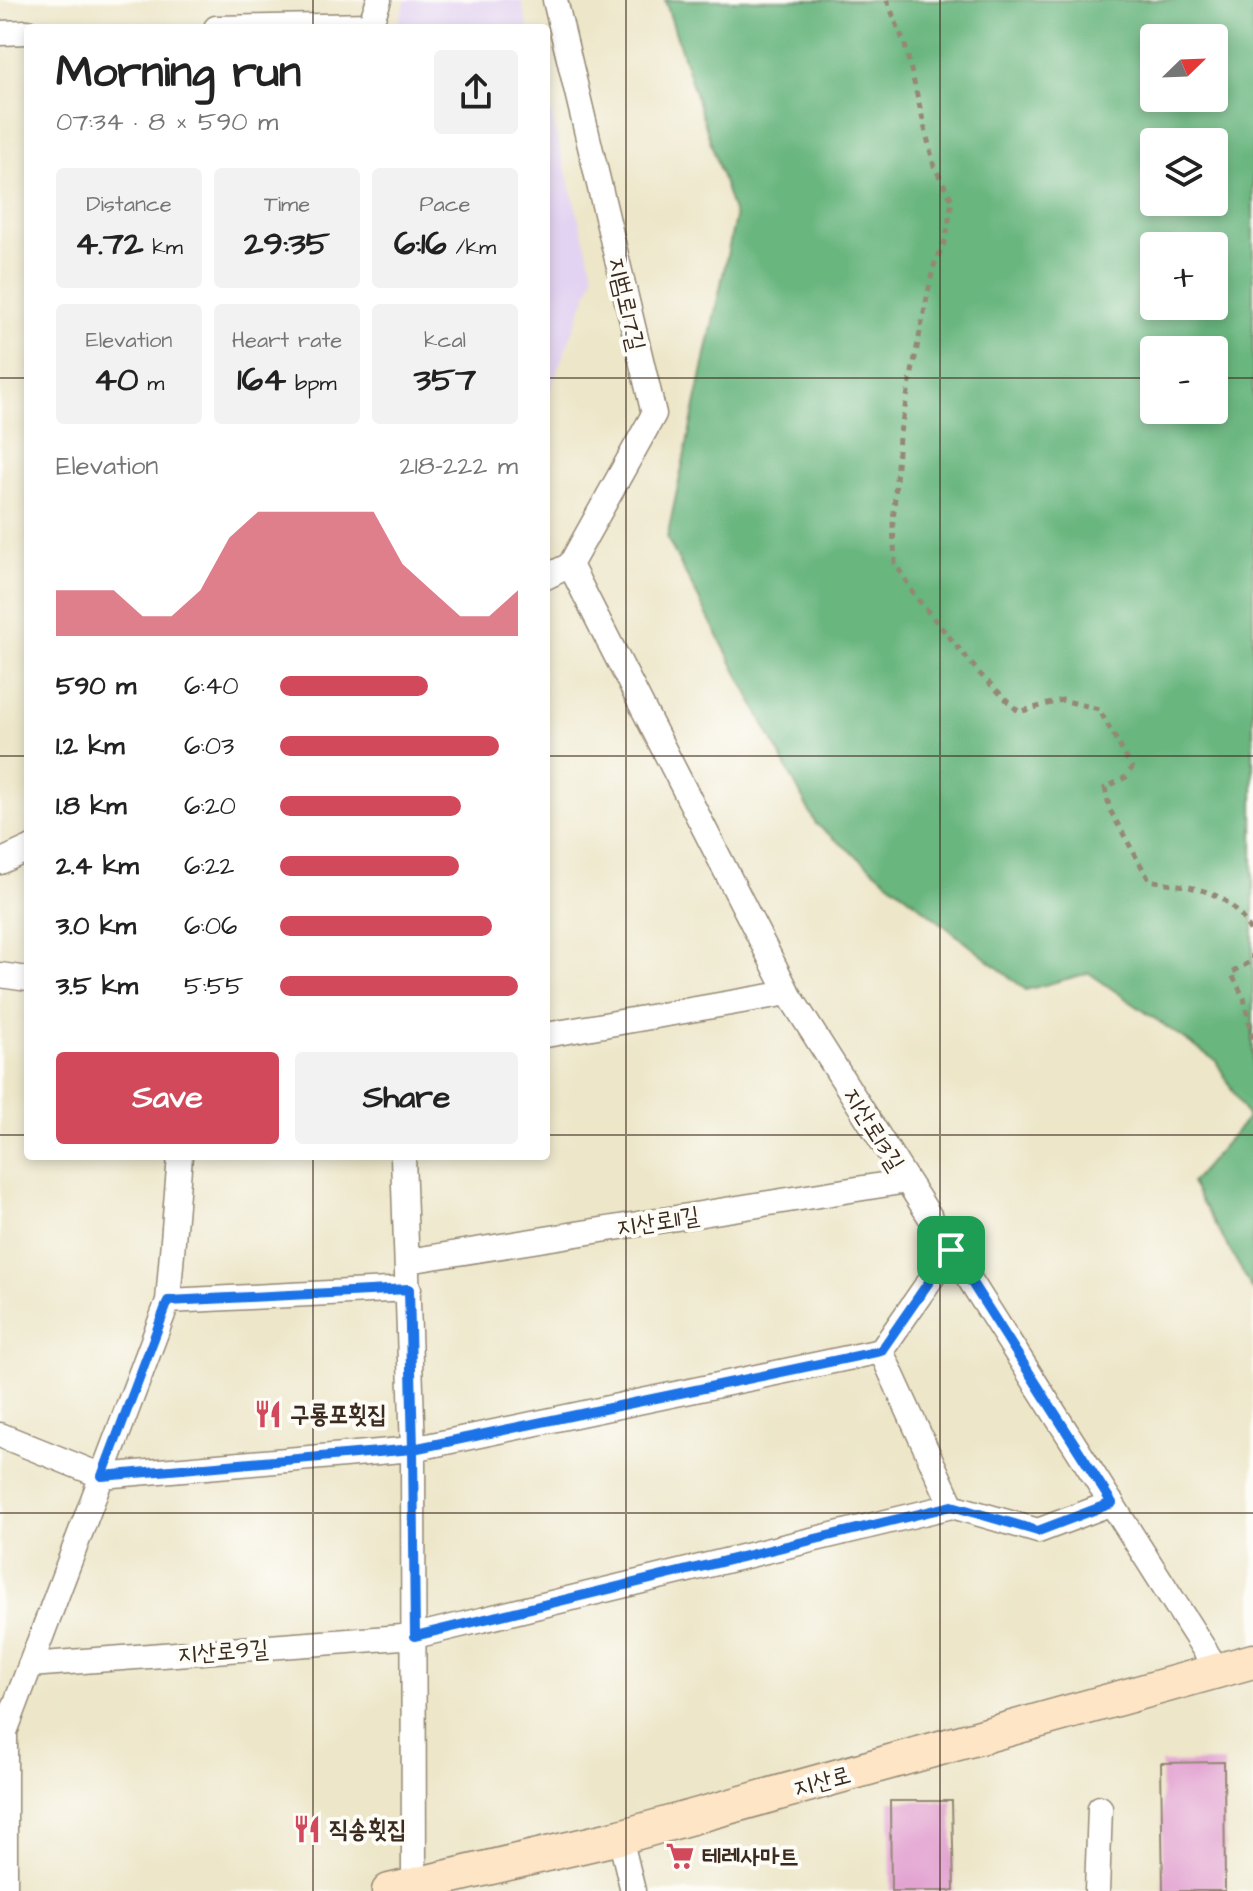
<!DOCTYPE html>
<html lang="en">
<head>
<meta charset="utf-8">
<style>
  body { margin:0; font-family:"Architects Daughter","Poor Story",sans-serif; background:#f2f2f2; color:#222; height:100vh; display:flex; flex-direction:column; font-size:30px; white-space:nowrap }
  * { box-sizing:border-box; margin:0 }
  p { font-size:26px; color:#767676 }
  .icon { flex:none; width:44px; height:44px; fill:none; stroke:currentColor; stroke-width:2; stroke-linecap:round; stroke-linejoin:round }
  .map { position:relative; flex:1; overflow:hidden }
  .sheet { position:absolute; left:24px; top:24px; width:526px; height:1136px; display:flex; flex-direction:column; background:#fff; border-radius:8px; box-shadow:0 4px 12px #0003 }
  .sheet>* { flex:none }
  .needle { width:52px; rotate:67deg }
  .fabs { position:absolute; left:1140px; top:24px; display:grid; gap:16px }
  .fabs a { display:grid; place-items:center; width:88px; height:88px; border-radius:8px; background:#fff; box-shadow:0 4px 12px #0003; font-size:40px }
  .pin { position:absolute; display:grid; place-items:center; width:68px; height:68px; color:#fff; margin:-34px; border-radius:16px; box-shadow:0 4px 12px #0006 }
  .round { display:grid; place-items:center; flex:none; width:84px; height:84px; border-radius:8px; background:#f2f2f2 }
  .head { display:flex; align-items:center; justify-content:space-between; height:136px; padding:0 32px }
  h1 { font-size:44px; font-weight:700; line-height:60px }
  .figures { display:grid; grid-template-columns:repeat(3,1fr); gap:12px; height:136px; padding:8px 32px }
  .figures div { display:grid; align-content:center; border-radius:8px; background:#f2f2f2; text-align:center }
  .figures b { font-size:34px; font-weight:700 }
  .figures small { font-size:22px; font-weight:400 }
  .figures p { font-size:22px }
  .chart { height:224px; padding:16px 32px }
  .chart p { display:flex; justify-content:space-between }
  .chart svg { width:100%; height:144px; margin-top:8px; fill:#d1495b; opacity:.7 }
  .cta { display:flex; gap:16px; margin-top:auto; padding:16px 32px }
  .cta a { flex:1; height:92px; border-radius:8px; background:#d1495b; color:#fff; font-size:32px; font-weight:700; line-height:92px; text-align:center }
  .cta a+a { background:#f2f2f2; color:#222 }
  ul { padding:0 32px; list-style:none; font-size:26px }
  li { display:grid; grid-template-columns:128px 96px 1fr; align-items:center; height:60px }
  li i { height:20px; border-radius:10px; background:#d1495b }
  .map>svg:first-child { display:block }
</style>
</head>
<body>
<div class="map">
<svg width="1253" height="1891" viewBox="0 0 1253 1891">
  <rect width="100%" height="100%" fill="#fdfcf7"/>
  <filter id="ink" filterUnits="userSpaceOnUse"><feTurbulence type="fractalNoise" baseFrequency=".0125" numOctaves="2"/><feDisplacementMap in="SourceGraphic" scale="16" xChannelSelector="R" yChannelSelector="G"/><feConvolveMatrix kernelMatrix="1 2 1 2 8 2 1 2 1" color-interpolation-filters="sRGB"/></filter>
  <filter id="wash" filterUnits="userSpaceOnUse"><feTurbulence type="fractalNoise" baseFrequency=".006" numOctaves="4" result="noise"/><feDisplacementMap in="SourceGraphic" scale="32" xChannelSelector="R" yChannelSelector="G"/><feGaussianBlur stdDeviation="1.8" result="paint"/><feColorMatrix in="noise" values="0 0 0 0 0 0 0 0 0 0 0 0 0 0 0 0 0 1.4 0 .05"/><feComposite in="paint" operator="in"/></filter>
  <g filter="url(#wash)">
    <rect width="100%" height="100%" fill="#ede6c9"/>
    <path fill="#e3d3f2" d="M406 0H521L528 28H396Z
      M546 95 594 276 546 400Z"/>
    <path fill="#69b67f" stroke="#52704e" stroke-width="2" fill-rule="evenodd" d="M665 0H1253V1290L1191 1183 1248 1118 1216 1061 1089 973 1026 990 816 824 667 538 735 218ZM1154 38H1214V98H1154ZM1154 142H1214V202H1154ZM1154 246H1214V306H1154ZM1154 350H1214V410H1154Z"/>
    <g id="blocks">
      <path fill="#e3a4d2" d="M1224 1762 1225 1891H1163L1161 1763Z
        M890 1801H952L954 1891H891Z"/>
    </g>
  </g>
  <g filter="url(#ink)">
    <use href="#blocks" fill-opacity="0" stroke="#948874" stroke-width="2"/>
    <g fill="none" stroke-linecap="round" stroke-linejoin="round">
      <defs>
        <path id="street" d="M216 28 371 25
          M369 28 379 0
          M0 33 28 32
          M570 565 788 993 1218 1671
          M546 577 570 565 654 414 555 0
          M0 862 28 849
          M0 975 28 979
          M546 1035 788 993
          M403 1156 413 1449 414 1885
          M408 1261 907 1181
          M168 1301 409 1289
          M881 1351 952 1506
          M0 1435 102 1476 413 1449 881 1351 951 1250
          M30 1665 415 1636 952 1506 1038 1531 1112 1503
          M620 1837 633 1891
          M5 1891V1732L168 1301 180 1156
          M1097 1891 1100 1808"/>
        <path id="secondary" d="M389 1891 620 1837 1253 1661"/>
      </defs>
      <use href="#street" stroke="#948874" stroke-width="27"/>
      <use href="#secondary" stroke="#948874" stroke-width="37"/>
      <path stroke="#948874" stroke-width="5" stroke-dasharray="6 6" stroke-linecap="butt" d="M887 0 905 45 934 166 952 200 946 239 933 268 899 437 893 524 895 563 915 596 980 674 1019 712 1062 700 1099 709 1132 768 1126 777 1105 788 1110 810 1149 880C1197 889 1229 887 1253 936
        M1253 953 1252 961 1231 973 1244 998 1253 1042"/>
      <use href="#street" stroke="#fff" stroke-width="24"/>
      <use href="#secondary" stroke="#fde5c5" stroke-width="34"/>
    </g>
  </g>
  <g fill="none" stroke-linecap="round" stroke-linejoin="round" filter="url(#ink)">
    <defs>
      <path id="route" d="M951 1250 881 1351 413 1449 409 1289 168 1301 102 1476 413 1449 415 1636 952 1506 1038 1531 1112 1503 951 1250"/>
    </defs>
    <use href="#route" stroke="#fff" stroke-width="16"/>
    <use href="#route" stroke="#1a73e8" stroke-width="10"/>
  </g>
  <path fill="none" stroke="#3b2a1e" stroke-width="2" stroke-opacity="0.55" d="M313 0V28M626 0V1891M940 0V1891M0 378H28M546 378H1154M1214 378H1253M0 756H28M546 756H1253M0 1135H28M546 1135H1253M313 1156V1891M0 1513H1253"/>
  <defs>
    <symbol id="restaurant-bare" viewBox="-9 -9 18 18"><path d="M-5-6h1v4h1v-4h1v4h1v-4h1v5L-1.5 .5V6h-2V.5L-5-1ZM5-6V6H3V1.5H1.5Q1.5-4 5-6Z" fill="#d1495b" stroke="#fdfcf7" stroke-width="2.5" paint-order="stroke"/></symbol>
    <symbol id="supermarket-bare" viewBox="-9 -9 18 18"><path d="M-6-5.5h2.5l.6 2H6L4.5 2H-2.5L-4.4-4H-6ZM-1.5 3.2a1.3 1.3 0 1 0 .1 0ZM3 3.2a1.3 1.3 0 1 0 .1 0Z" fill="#d1495b" stroke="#fdfcf7" stroke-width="2.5" paint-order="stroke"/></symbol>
  </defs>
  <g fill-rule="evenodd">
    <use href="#restaurant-bare" x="248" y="1394" width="40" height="40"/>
    <use href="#restaurant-bare" x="287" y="1809" width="40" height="40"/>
    <use href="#supermarket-bare" x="660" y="1836" width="40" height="40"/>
  </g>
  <g text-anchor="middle" stroke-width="8" stroke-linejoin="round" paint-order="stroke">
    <g font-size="24" fill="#3b2a1e" stroke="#fdfcf7">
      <text transform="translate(627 304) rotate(77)" y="8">지범로17길</text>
      <text transform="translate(874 1129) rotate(58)" y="8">지산로13길</text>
      <text transform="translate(658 1221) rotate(-9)" y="8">지산로11길</text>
      <text transform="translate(223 1651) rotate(-4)" y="8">지산로9길</text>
      <text transform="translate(822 1781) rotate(-15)" y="8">지산로</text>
    </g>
    <g font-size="24" font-weight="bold" fill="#3b2a1e" stroke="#fdfcf7" text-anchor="start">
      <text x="290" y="1422">구룡포횟집</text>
      <text x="329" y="1837">직송횟집</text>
      <text x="702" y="1864">테레사마트</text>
    </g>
  </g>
</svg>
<div class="fabs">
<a><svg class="needle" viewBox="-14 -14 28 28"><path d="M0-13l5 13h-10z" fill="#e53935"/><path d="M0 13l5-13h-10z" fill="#767676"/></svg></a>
<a><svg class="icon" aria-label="layers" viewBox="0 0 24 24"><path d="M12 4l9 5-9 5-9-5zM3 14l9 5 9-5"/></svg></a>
<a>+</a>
<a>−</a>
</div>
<div class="pin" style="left:951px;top:1250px;background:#1e9e55"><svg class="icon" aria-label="arrive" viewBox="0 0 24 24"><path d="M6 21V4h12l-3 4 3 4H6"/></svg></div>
<section class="sheet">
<div class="head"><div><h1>Morning run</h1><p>07:34 · 8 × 590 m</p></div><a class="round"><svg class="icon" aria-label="share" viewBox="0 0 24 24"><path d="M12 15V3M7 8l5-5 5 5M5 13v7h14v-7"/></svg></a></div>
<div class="figures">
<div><p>Distance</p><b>4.72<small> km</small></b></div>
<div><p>Time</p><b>29:35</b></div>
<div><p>Pace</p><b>6:16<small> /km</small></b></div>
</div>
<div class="figures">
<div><p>Elevation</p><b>40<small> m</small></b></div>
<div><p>Heart rate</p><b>164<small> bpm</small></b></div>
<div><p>kcal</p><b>357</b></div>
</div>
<div class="chart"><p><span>Elevation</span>218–222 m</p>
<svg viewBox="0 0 160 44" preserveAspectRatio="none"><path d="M0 44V30L10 30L20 30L30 38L40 38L50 30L60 14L70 6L80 6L90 6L100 6L110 6L120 22L130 30L140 38L150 38L160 30V44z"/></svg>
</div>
<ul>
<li><b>590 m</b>6:40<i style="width:62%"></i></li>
<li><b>1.2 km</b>6:03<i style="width:92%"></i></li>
<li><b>1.8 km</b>6:20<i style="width:76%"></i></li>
<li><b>2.4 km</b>6:22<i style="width:75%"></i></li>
<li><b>3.0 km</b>6:06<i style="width:89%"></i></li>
<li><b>3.5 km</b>5:55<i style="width:100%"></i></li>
</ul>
<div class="cta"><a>Save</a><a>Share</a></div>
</section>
</div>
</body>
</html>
